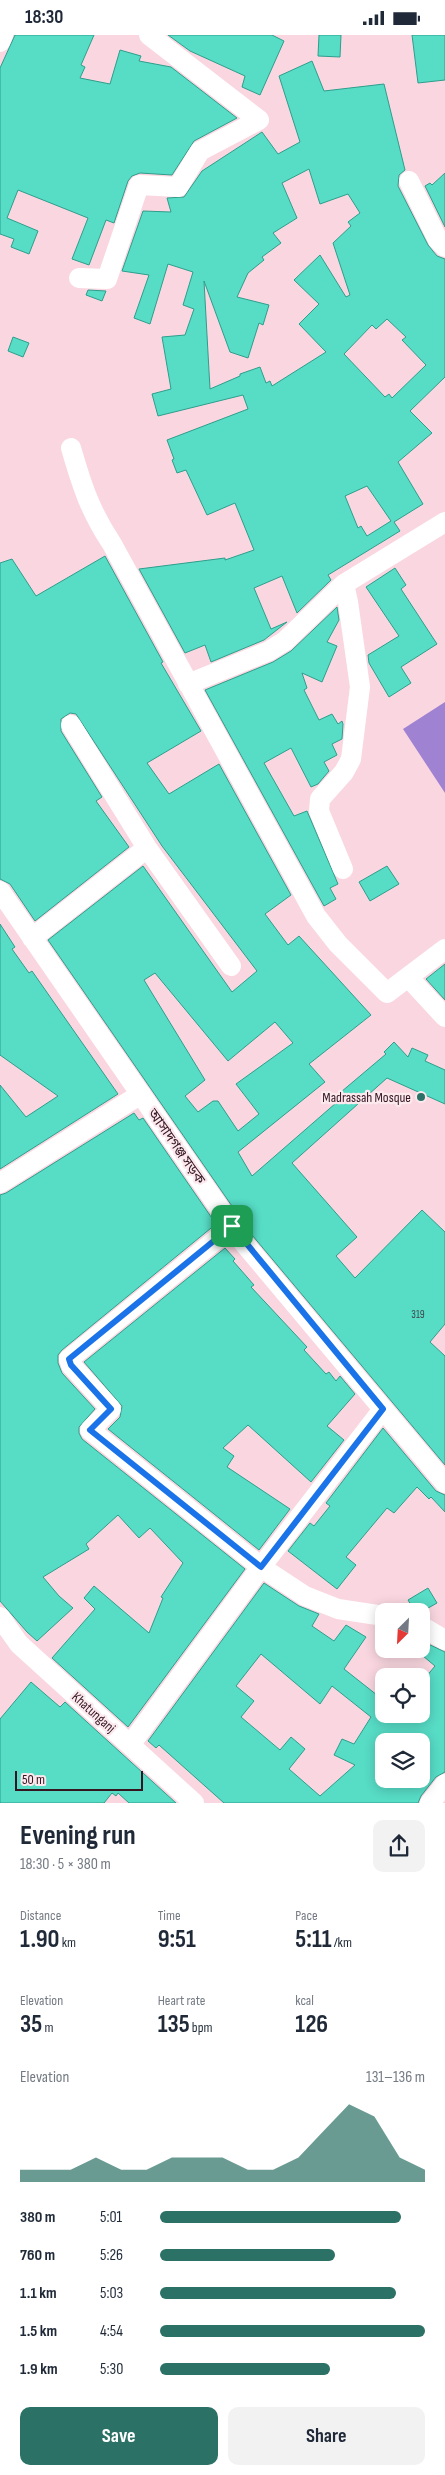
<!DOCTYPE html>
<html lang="en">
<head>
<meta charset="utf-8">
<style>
  body { margin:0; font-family:"Sofia Sans Condensed","Noto Sans Bengali",sans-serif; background:#f2f2f3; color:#1f2937; height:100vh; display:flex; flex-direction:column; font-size:19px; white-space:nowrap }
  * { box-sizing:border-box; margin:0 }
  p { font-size:16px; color:#747a83 }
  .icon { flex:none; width:28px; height:28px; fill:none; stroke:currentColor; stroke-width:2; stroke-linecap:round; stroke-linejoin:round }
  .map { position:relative; height:1768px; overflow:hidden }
  .sheet { display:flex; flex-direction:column; background:#fff; flex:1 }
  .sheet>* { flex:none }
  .needle { width:32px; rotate:204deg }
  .controls { position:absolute; left:375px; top:1568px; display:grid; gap:10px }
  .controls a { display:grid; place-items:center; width:55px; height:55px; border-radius:10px; background:#fff; box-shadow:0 2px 12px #0003; font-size:25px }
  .scale { position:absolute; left:15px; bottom:12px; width:128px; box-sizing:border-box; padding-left:5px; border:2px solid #341520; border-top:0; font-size:14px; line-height:18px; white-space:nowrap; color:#341520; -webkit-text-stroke:4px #fbe9ee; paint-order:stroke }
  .pin { position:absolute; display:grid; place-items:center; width:42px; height:42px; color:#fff; margin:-21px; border-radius:10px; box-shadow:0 2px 8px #0006 }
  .round { display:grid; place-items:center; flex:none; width:52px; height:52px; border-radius:10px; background:#f2f2f3 }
  .overview { display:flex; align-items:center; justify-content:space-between; height:85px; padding:0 20px }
  h1 { font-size:28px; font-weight:700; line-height:38px }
  .figures { display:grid; grid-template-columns:repeat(3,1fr); gap:8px; height:85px; padding:5px 20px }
  .figures div { display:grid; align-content:center }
  .figures b { font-size:25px; font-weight:700 }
  .figures small { font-size:14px; font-weight:400 }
  .figures p { font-size:14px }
  .chart { height:140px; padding:10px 20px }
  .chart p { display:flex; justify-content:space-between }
  .chart svg { width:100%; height:90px; margin-top:5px; fill:#2c7165; opacity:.7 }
  .button { display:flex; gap:10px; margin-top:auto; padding:10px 20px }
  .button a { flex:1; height:58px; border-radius:10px; background:#2c7165; color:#fff; font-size:20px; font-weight:700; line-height:58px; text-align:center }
  .button a+a { background:#f2f2f3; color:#1f2937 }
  ul { padding:0 20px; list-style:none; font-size:16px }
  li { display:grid; grid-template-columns:80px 60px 1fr; align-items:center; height:38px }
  li i { height:12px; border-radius:6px; background:#2c7165 }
  .status { display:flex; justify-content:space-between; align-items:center; height:35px; padding:0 25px; background:#fff; direction:ltr }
  .status svg { height:14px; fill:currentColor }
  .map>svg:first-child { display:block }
</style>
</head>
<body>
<div class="status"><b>18:30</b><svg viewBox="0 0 49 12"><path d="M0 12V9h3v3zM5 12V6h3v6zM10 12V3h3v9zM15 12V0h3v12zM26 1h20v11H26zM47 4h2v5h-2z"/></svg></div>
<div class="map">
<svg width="445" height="1768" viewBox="0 0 445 1768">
  <rect width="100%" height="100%" fill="#fad7e0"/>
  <path fill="#a082d3" d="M445 667V758L403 694Z"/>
  <path fill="#57dcc6" stroke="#2d9e8c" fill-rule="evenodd" d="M15 0H94L81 30 85 32 80 43 110 49 120 15 141 21 139 26 171 32 237 83 194 106 172 140 140 138 132 141 128 146 114 188 106 185 89 230 72 224 88 183 18 155 7 183 38 196 29 219 11 212 14 204 0 199V33Z
    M168 0H272L284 6 260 60 242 52 245 41 190 16Z
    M319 0H341L340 22 318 21Z
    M412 0H445V45L418 48Z
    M312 26 324 56 384 49 405 135 399 140 398 151 428 210 437 221 445 224V342L410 376 432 398 398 427 423 469 394 487 400 496 328 540 331 545 297 578 282 541 254 553 271 594 287 587 264 605 211 627 205 610 185 618 139 534 225 523V525L254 515 235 468 207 480 186 435 177 438 172 425 174 424 167 405 248 374 243 360 158 381 152 359 171 354 162 302 185 300 194 274 183 270 193 237 168 229 150 289 134 283 149 240 122 236 143 176 171 177 167 163 184 162 202 136 262 97 278 119 300 107 279 41ZM309 134 320 169 348 159 360 178 348 187 351 191 333 208 350 260 346 262 320 220 294 245 319 269 299 289 326 317 272 351 270 346 266 348 260 332 240 339V341L210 354 204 246 230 317 248 323 259 288 263 290 269 270 237 262 248 238 264 225 262 222 281 208 273 198 297 183 282 148ZM387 284 406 302 402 305 426 330 392 363 389 359 385 362 344 319 372 290 376 294ZM367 451 391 486 367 501 361 491 358 493 345 461Z
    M445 138V192L425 151 430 148 432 150Z
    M88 255 106 256 102 266 86 260Z
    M13 302 29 308 23 322 8 316Z
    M105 521 163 627 161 628 201 696 147 728 169 759 219 729 291 860 265 879 288 910 299 901 371 980 309 1029 325 1047 238 1117 252 1141 344 1061 341 1057 386 1019 384 1017 394 1007 408 1022 412 1013 428 1020 425 1026 445 1035V1069L387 1043 292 1128 357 1202 336 1221 355 1243 422 1175 445 1197V1289L430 1307 445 1321V1430L252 1200 48 905 143 831 232 957 257 936 162 811 76 679 70 678 61 684V696L102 762 96 766 129 812 35 886 10 849 0 844V528L12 524 36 561ZM155 938 228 1026 275 987 293 1008 236 1049 259 1079 238 1096 218 1066H213L198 1077 185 1061 205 1045 144 945Z
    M395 533 406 550 401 554 437 609 401 632 411 648 389 662 369 628 368 620 399 601 366 552Z
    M337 572 339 585 327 607 337 611 322 647 302 638 307 653 304 655 319 685 332 679 338 689 342 686 343 689 342 704 332 709 337 720 324 727 329 736 318 749 311 752 291 713 264 728 294 781 307 776 338 849 330 853 336 864 324 871 205 655 273 627 291 616Z
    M387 831 399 849 370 866 359 847Z
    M0 889 15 912 12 914 29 938 32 936 118 1059 0 1134V1050L26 1082 58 1061 0 1020Z
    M445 929V965L426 944Z
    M134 1078 139 1085 143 1083 216 1189 62 1315 58 1320V1328L62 1338 95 1374 79 1392V1398L82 1404 245 1534 128 1692 52 1623 95 1574 84 1563 94 1551 149 1598 163 1563 161 1562 183 1528 150 1493 139 1503 118 1480 86 1509 89 1514 43 1542 59 1561 73 1573 37 1606 27 1597 0 1566V1160L6 1158Z
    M225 1213 235 1224 233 1226 254 1250 251 1252 307 1312 304 1315 326 1339 329 1337 336 1346 340 1341 355 1359 327 1391 344 1405 311 1447 248 1390 223 1413 234 1421 227 1432 290 1474 259 1515 108 1394 120 1382 122 1371 84 1327Z
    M383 1393 436 1456 445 1460V1477L431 1462 429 1464 417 1452 394 1478 387 1473 346 1522 356 1530 337 1554 288 1516 310 1488 314 1491 330 1471 326 1468Z
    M264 1548 299 1571 319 1579 312 1591 334 1606 346 1590 366 1602 344 1634 382 1664 384 1660V1679H421V1648L435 1631 417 1616 421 1614 424 1607 445 1617V1737L436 1742 421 1761 418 1768H224L159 1710 156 1713 148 1706ZM261 1619 320 1669 332 1651 371 1682 354 1709 342 1704 334 1720 355 1730 320 1761 289 1734 305 1714 291 1702 280 1715 241 1682 254 1666 236 1651ZM384 1706H421V1744H384Z
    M428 1553 437 1568 423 1576H415L408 1565Z
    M31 1647 60 1672 65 1667 176 1768H129L118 1758 116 1761 112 1758 104 1768H0V1684Z"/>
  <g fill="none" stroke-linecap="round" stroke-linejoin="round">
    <path stroke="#fff" stroke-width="20" d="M0 7 3 0
      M409 146 438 205 445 212
      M79 243 107 244 139 150 178 152 200 116 259 85 149 0
      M71 413C82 451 90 476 112 509L316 881 338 909 387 958 408 942 445 982
      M188 649 269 616 285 606 344 549 445 487
      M71 690 147 813 231 931
      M343 834 319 776 320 764 344 737 351 724 360 652 348 567 344 549
      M0 856 243 1207 445 1448
      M32 903 147 813
      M408 942 445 914
      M0 1148 141 1059
      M233 1191 69 1324 71 1330 111 1374 90 1395 261 1532 305 1561 338 1574 384 1581
      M0 1582 19 1609 194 1768
      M421 1591 445 1605
      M130 1710 261 1532 383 1374
      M430 1768 445 1749"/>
  </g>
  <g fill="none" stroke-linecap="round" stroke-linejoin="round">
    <defs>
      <path id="route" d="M232 1191 383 1374 261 1532 90 1395 111 1374 71 1330 69 1324Z"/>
    </defs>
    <use href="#route" stroke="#fff" stroke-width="10"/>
    <use href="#route" stroke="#1a73e8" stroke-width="6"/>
  </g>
  <circle fill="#2c7165" stroke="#fbe9ee" stroke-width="2" cx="421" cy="1062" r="5"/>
  <g text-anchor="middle" stroke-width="4.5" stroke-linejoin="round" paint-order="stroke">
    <g font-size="11" fill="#3d474a">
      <text x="418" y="1283">319</text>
    </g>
    <g font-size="14" fill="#341520" stroke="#fbe9ee" text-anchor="end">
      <text x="411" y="1067">Madrassah Mosque</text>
    </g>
    <g font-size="14" fill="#341520" stroke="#fbe9ee">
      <text transform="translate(177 1111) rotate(55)" y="5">আসাদগঞ্জ সড়ক</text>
      <text transform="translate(94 1677) rotate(42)" y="5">Khatunganj</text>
    </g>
  </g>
</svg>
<div class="controls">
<a><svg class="needle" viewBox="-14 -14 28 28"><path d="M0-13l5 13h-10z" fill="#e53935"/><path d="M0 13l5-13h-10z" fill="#747a83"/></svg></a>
<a><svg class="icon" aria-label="locate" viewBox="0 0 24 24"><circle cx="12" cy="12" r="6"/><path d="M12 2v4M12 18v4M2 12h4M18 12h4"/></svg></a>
<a><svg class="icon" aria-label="layers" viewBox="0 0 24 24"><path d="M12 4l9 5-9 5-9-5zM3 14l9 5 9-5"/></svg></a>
</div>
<div class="scale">50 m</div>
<div class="pin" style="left:232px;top:1191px;background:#1e9e55"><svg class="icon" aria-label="arrive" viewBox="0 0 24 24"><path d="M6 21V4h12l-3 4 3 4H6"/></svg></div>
</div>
<section class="sheet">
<div class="overview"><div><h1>Evening run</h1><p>18:30 · 5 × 380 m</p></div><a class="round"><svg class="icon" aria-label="share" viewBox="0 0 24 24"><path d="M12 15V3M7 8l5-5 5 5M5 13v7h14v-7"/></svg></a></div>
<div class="figures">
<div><p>Distance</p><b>1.90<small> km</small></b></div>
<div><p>Time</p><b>9:51</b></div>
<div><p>Pace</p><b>5:11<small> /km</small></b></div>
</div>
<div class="figures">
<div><p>Elevation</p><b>35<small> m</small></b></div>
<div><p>Heart rate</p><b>135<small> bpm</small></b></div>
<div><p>kcal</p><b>126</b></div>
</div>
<div class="chart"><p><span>Elevation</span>131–136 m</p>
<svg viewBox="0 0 160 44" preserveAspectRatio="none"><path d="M0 44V38L10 38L20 38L30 32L40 38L50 38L60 32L70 32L80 32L90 38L100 38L110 32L120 19L130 6L140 12L150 32L160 38V44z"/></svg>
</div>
<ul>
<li><b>380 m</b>5:01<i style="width:91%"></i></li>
<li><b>760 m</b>5:26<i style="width:66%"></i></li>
<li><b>1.1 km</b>5:03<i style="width:89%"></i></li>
<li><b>1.5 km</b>4:54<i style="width:100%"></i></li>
<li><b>1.9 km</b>5:30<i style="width:64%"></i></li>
</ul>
<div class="button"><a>Save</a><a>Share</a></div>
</section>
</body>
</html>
